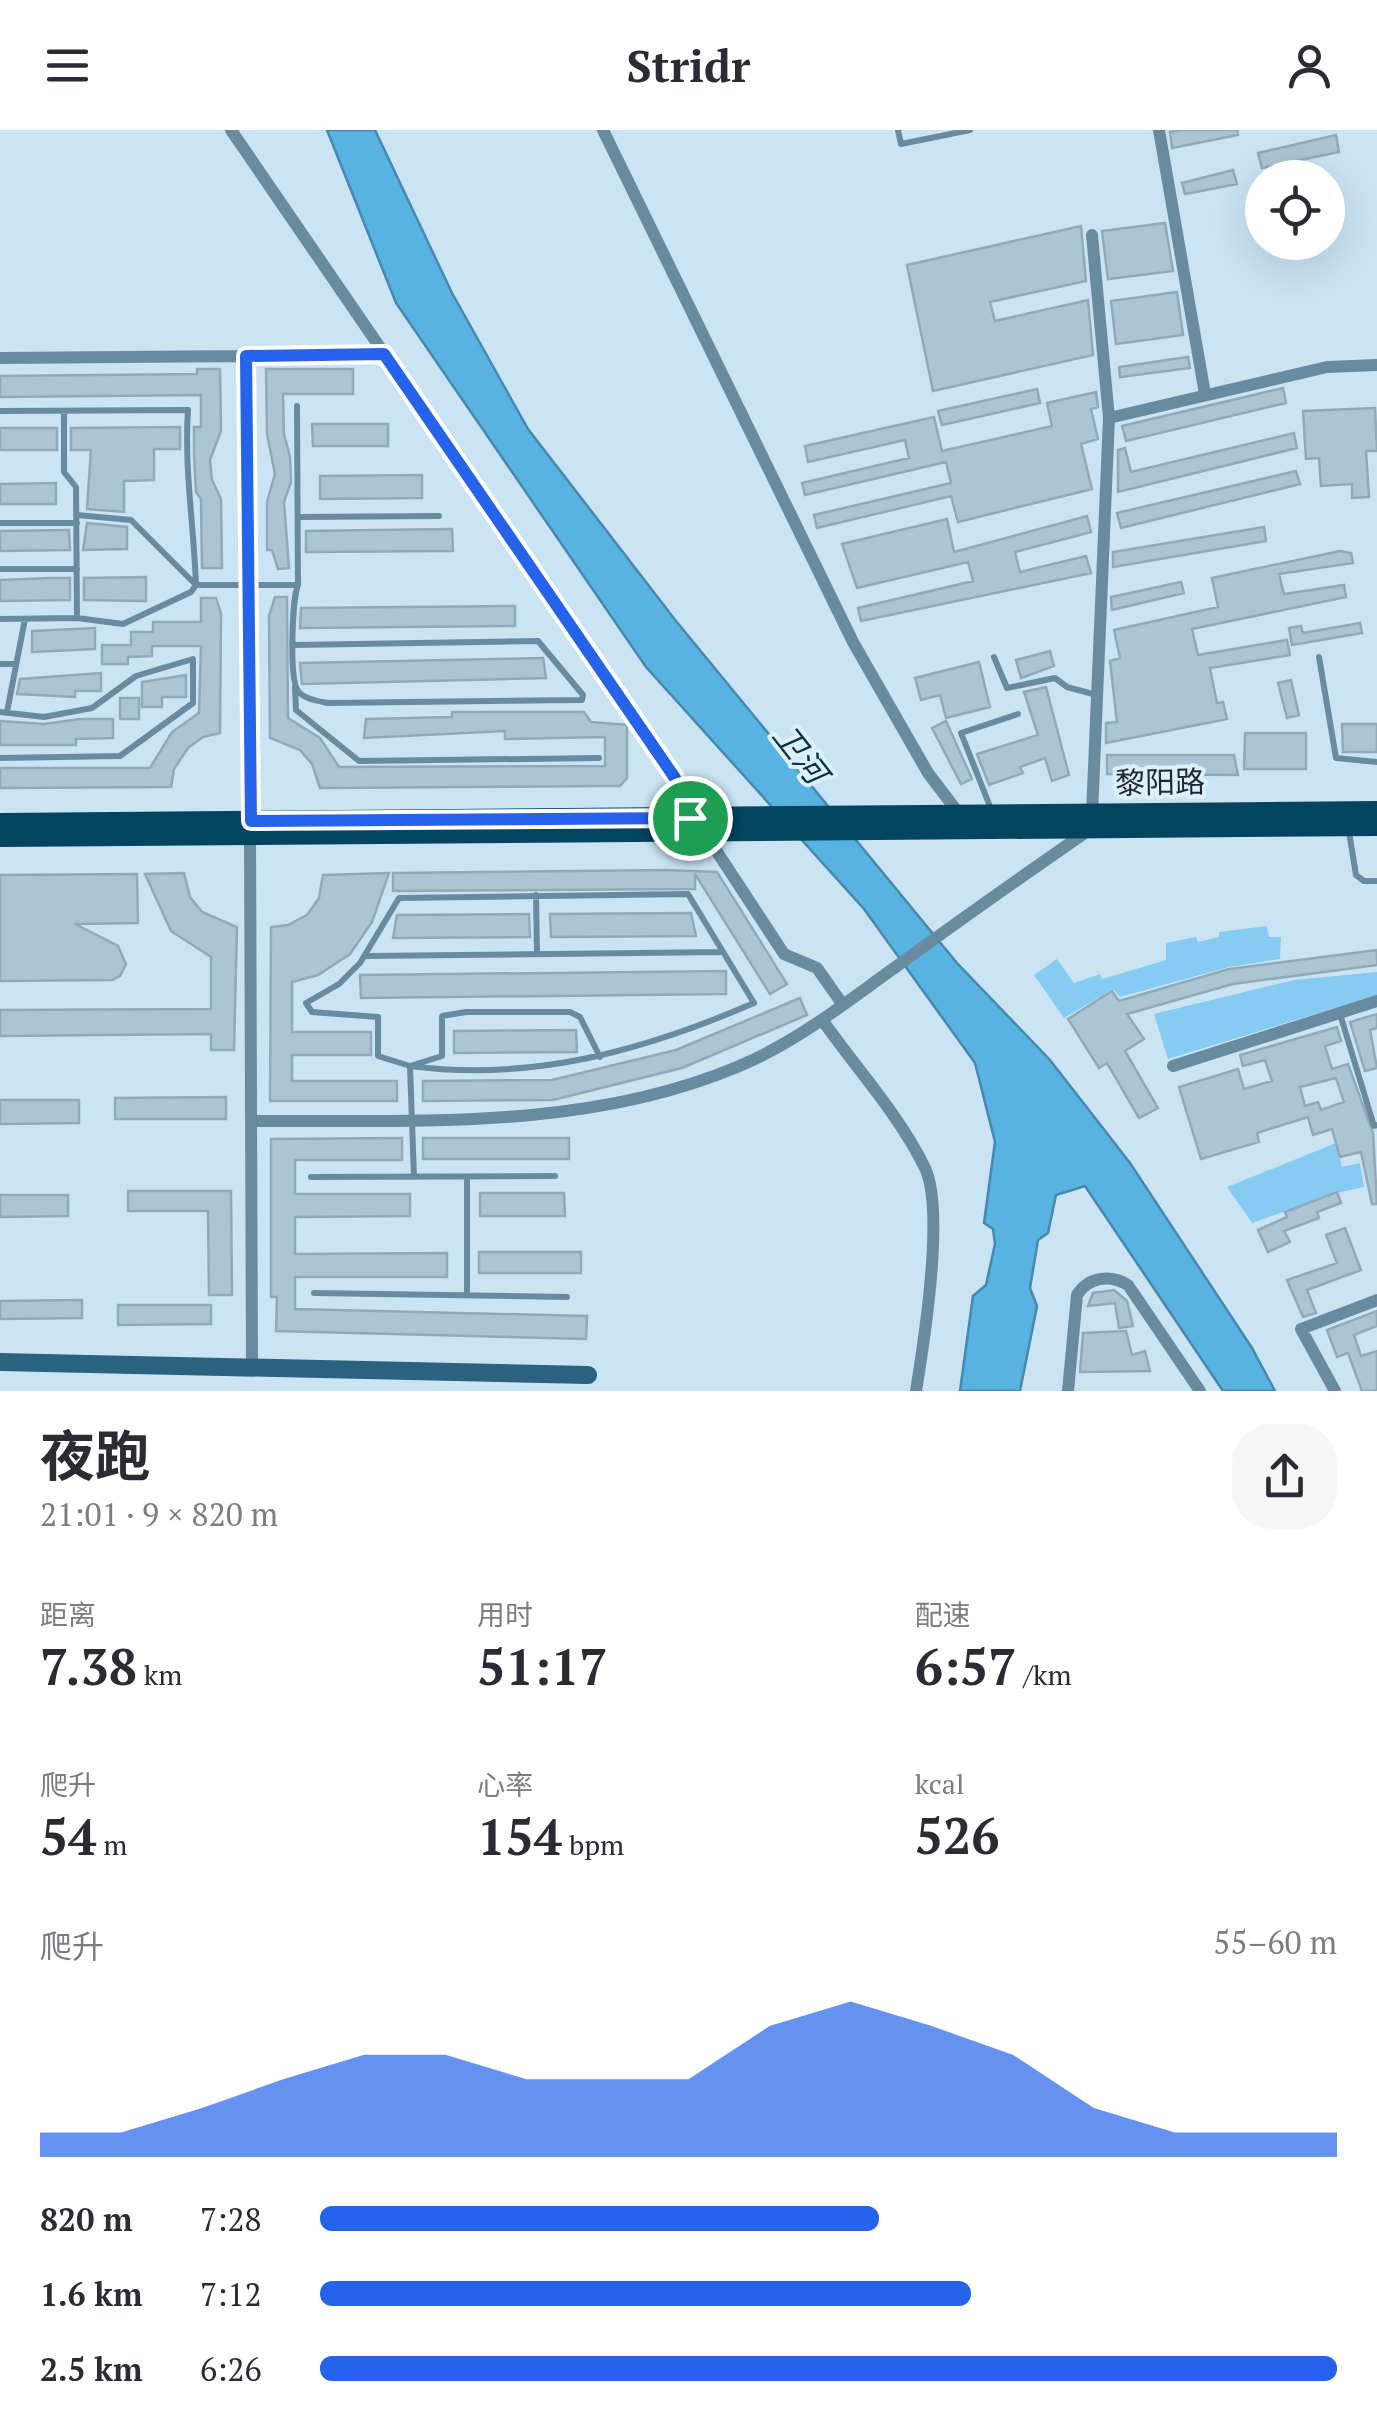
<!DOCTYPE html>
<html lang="zh">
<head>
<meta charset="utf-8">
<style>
  body { margin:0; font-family:"PT Serif","Noto Sans SC",serif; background:#f7f7f7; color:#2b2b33; height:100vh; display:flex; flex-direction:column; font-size:38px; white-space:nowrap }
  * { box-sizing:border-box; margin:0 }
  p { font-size:32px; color:#7c7c81 }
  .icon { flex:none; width:55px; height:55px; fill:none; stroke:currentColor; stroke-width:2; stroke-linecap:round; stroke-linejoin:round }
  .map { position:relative; height:1261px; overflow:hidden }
  .details { display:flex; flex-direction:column; background:#fff; flex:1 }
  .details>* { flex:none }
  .fabs { position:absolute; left:1245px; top:30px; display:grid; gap:20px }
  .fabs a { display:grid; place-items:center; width:100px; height:100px; border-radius:50%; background:#fff; box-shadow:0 10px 40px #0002; font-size:50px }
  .pin { position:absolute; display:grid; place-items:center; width:85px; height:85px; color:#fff; margin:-42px; border:5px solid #fff; border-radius:50%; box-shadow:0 2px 10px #0007 }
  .round { display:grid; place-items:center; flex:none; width:105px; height:105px; border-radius:40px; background:#f7f7f7 }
  .head { display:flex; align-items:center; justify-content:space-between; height:170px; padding:0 40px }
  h1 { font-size:55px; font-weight:700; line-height:75px }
  .metrics { display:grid; grid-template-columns:repeat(3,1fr); gap:15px; height:170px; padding:10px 40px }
  .metrics div { display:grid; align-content:center }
  .metrics b { font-size:50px; font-weight:700 }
  .metrics small { font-size:28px; font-weight:400 }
  .metrics p { font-size:28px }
  .chart { height:280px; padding:20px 40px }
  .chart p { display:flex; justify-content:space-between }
  .chart svg { width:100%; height:180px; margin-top:10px; fill:#2563eb; opacity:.7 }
  ul { padding:0 40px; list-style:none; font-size:32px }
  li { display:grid; grid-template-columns:160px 120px 1fr; align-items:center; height:75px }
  li i { height:25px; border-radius:12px; background:#2563eb }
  header { display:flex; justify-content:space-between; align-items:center; height:130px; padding:0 40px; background:#fff; font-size:45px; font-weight:700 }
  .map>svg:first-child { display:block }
</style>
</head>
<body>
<header><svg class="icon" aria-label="menu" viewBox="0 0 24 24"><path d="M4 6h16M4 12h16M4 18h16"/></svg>Stridr<svg class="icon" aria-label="person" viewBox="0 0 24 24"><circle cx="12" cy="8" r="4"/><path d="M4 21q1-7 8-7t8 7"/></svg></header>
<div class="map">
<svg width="1377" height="1261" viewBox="0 0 1377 1261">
  <rect width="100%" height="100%" fill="#cae4f4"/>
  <path fill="#86cbf2" d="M1267 796 1269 807H1281L1280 829 1229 837 1120 867 1113 859 1064 888 1034 845 1057 829 1074 853 1100 844 1102 849 1166 830V813L1196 807 1198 812 1219 807V802Z
    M1377 842V865L1168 929 1154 884 1294 850Z
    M1336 1013 1342 1037 1360 1033 1364 1057 1337 1063 1252 1093 1227 1057Z"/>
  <path fill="#58b2e2" stroke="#4789ac" stroke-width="2.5" d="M327 0H375L452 163 528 299 676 491 957 833 1050 930 1130 1033 1252 1218 1275 1261H1223L1085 1056 1056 1065 1048 1103 1038 1110 1030 1158 1037 1176 1020 1261H960L973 1166 986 1155 995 1114 993 1099 984 1093 995 1012 975 933 864 779 646 537 396 173Z"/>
  <path fill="#abc5d4" stroke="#91aab9" stroke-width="2.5" fill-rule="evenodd" d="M1180 0H1237L1238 5 1172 18 1170 2Z
    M1336 5 1339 22 1262 38 1258 23Z
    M1233 40 1237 54 1185 64 1182 53Z
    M1165 93 1173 141 1108 149 1102 101Z
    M1081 96 1086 151 990 172 995 191 1088 170 1093 225 933 261 907 135Z
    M1177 162 1183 205 1116 214 1111 171Z
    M1188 227 1190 238 1120 247 1119 237Z
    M197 239H220L221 301 210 330 212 350 221 369 222 438H202L201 369 196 362 194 324V297H201V265L0 267V246L197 244Z
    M266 239H353V264H283L284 304 290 327 291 352 284 372 289 438 278 439 272 420H267V372L275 344 267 304Z
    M1283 258 1286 273 1126 311 1122 296Z
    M1037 259 1040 273 942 295 938 281Z
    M1096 262 1098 277 1091 279 1098 309 1081 314 1092 359 958 392 951 366 817 398 814 385 951 353 946 332 805 365 802 353 909 328 905 310 808 332 805 316 934 287 942 321 1052 296 1047 273Z
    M1375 278 1377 321H1366L1369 367 1352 368V354L1321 356 1319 328 1306 329 1303 281Z
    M312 294H388V316H313Z
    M180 297V319H154V350L124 351V382L87 379 91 320H71V298Z
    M0 298H57V320H0Z
    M1294 303 1297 318 1118 362V320L1125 318 1131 342Z
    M1296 341 1300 354 1121 398 1117 383Z
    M422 345V368L320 369V346Z
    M56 353V374H0V354Z
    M1087 386 1091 402 1015 422 1020 442 1086 426 1091 443 861 491 858 478 973 451 968 432 857 458 842 414 947 389 954 422Z
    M87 393 127 397V419L83 420Z
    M1264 397 1266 411 1113 437V422Z
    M452 399 453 421 306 422V401Z
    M69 400 70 420 0 421V401Z
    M1340 421 1351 423 1353 433 1279 444 1284 464 1344 455 1346 467 1192 499 1198 525 1287 510 1290 525 1210 538 1217 573 1223 572 1227 589 1106 613V593L1117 592 1110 531 1120 528 1114 500 1218 477 1212 448Z
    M146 447V471L84 470V448Z
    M50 448H70V470L0 471V450Z
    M1181 452 1184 463 1112 480 1111 467Z
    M275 467H287L288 588 320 608 339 637 605 636V607L505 609V601L364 608 366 589 452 587V582H584L591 592 627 595V648L620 656H607L320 658 312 634 300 620 270 608 269 486Z
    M201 468H216L221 484 220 603 203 607 188 618 174 639 171 657 0 658V638H150L172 602 199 583 201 516H152V526L128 527V534H102V515H131V502H153V492H201Z
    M515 476V496L300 498 301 478Z
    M1360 493 1362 503 1292 515 1289 498 1301 496 1303 503Z
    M95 498V519L32 522V501Z
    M1050 521 1054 536 1021 548 1016 530Z
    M543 528 546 548 302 554 300 533Z
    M979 532 990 577 946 588 940 565 921 570 915 548Z
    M101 543V561H75V567L17 564 20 549Z
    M186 545V567H162V577H142V552Z
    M1291 550 1299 585 1287 588 1278 553Z
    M1046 557 1069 645 1052 651 1045 628 1020 637 1023 643 989 655 977 624 1038 605 1024 562Z
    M120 568H139V589H120Z
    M80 589H113V608L76 609V615H0V591L44 594Z
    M946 591 972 649 961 654 932 598Z
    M1342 594H1377V622H1343Z
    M1245 603H1306V639H1244Z
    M1107 625H1234L1238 645 1107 644Z
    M666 740 717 742 787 854 770 864 695 744V759L393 761V743Z
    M184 743 190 767 202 782 237 797 234 920H211V904L0 906V880L211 879V827L171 801 145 744Z
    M389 743 372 792 350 824 318 845 292 852V902H371V925H292V951H397V971H270L271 797 288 795 307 785 319 768 323 745Z
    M137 744 138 793 75 794 118 816 126 834 120 846 112 850 0 851V745Z
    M691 783 696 806 551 807 550 784Z
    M529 784 530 807 393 808 397 785Z
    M1377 820V835L1233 854 1127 884 1144 909 1125 921 1158 978 1139 988 1107 933 1099 938 1068 889 1112 861 1119 871 1229 839Z
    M726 841V864L361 868 360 845Z
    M800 868 807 885 682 938 553 970 423 971V951L552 950 676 920Z
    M1377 884V898L1370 900 1377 938 1365 941 1350 892Z
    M1337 897 1341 911 1325 916 1332 939 1348 934 1373 1003 1377 1074H1372L1361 1022 1340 1027 1332 999 1313 1005 1308 987 1257 1003 1259 1012 1201 1029 1179 957 1238 939 1244 959 1272 951 1265 930 1243 936 1240 925ZM1336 948 1344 972 1321 980 1318 972 1305 976 1300 957Z
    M576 900 577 922 454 923V901Z
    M226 967V989H115V968Z
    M0 970H79V993L0 994Z
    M402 1008V1030H295V1064H410V1086L295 1087V1124L447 1123V1147H295V1179L587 1186 586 1209 276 1201 277 1167H271V1009Z
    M423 1008H569V1029H423Z
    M128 1061H231L232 1165H209L208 1081H128Z
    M1337 1062 1341 1073 1317 1082 1319 1088 1284 1101 1290 1112 1268 1122 1258 1100 1287 1087 1285 1082Z
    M480 1063H564L565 1086H480Z
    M0 1065H68V1086L0 1087Z
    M1345 1098 1361 1140 1307 1160 1316 1183 1303 1187 1287 1150 1337 1133 1326 1105Z
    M479 1122H581V1143H479Z
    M1114 1160 1127 1171 1133 1196 1119 1198 1115 1173 1088 1176 1093 1163Z
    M82 1170V1188L0 1189V1171Z
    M118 1175H211V1194L118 1195Z
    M1377 1181V1196L1354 1205 1361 1226 1377 1221V1261H1362L1348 1223 1337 1227 1327 1200Z
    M1126 1201 1132 1225 1145 1221 1150 1241 1080 1242 1083 1203Z"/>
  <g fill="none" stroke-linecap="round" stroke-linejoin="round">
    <path stroke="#698ba0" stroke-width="6" d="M898 0 901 14 970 0
      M0 281 188 280C184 339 194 396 196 455
      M64 281V342L76 357 77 488
      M77 385 131 390 195 454
      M298 387 439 386
      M0 393H77
      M0 439H77
      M0 489 77 488 123 494 191 462 196 455H298
      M294 515 538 511 583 565 582 570 328 573C318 571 304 569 298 561 289 549 292 469 298 455L297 276
      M994 527 1007 558 1055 548 1067 557 1093 564
      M1319 527 1336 628 1377 632
      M0 534H15
      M295 557 296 580 359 631 599 628
      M0 582 44 587 92 578 136 546 193 529V573L120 626 0 628
      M7 582 25 489
      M991 679 961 603 1018 584
      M1349 702 1356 745 1364 751H1377
      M536 765 537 824
      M366 826 723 822
      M1340 884 1374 996 1377 995
      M311 1047 555 1046
      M414 1047 410 936C531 952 643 921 754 873L688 764 399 768 360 833 339 854 306 873 312 882 378 887V926L410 936 442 926V886L466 882H570L580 887 600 927
      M467 1047V1165
      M314 1163 567 1167"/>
    <path stroke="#698ba0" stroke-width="12" d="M231 0 675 648 691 687
      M603 0 853 512 928 643 960 685
      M1159 0 1205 264
      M246 226 384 224
      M0 228 246 226 251 691
      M1109 288 1327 237 1377 235
      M1092 684 1109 288 1092 105
      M704 702 784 824 817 838 843 875
      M250 705 252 1237
      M823 891C856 938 900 986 925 1038 945 1081 924 1212 916 1261
      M1173 936 1377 871
      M251 991C412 990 585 1001 737 937 797 912 845 873 897 836 960 790 1024 745 1089 700
      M1068 1261 1077 1165C1088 1147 1110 1144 1128 1155L1200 1261
      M1335 1261 1301 1199 1377 1170"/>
    <path stroke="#2a6280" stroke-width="18" d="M0 1232 588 1245"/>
    <path stroke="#034460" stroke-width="20" d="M0 693 1377 681
      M0 707 1377 696"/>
  </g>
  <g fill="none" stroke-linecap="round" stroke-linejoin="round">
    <defs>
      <path id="route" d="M384 224 675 648 690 688 251 691 246 226Z"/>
    </defs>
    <use href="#route" stroke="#fff" stroke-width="20"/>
    <use href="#route" stroke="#2563eb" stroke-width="12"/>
  </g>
  <g text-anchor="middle" stroke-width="8" stroke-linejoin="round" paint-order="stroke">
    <g font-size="30" fill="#1f292f" stroke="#dcf1fd">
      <text transform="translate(1160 653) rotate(-1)" y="10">黎阳路</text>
    </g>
    <g font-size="32" font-style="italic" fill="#093246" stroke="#dcf1fd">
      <text transform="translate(800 624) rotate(52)" y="11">卫河</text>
    </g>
  </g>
</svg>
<div class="fabs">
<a><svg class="icon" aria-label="locate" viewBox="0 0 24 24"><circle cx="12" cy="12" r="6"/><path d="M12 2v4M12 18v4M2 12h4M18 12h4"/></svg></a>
</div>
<div class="pin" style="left:690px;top:688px;background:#1e9e55"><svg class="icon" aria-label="arrive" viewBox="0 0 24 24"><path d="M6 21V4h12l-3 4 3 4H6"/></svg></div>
</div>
<section class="details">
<div class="head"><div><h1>夜跑</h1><p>21:01 · 9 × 820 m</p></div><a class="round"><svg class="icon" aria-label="share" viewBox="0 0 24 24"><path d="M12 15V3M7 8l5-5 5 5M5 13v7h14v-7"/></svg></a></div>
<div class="metrics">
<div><p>距离</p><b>7.38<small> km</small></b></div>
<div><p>用时</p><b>51:17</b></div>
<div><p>配速</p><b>6:57<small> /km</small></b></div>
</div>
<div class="metrics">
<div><p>爬升</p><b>54<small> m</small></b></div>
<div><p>心率</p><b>154<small> bpm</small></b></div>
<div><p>kcal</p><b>526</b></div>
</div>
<div class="chart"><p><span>爬升</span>55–60 m</p>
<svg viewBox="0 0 160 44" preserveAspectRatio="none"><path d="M0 44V38L10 38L20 32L30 25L40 19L50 19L60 25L70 25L80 25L90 12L100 6L110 12L120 19L130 32L140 38L150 38L160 38V44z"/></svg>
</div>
<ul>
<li><b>820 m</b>7:28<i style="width:55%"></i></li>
<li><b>1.6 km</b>7:12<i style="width:64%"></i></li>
<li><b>2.5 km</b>6:26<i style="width:100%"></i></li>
</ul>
</section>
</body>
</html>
